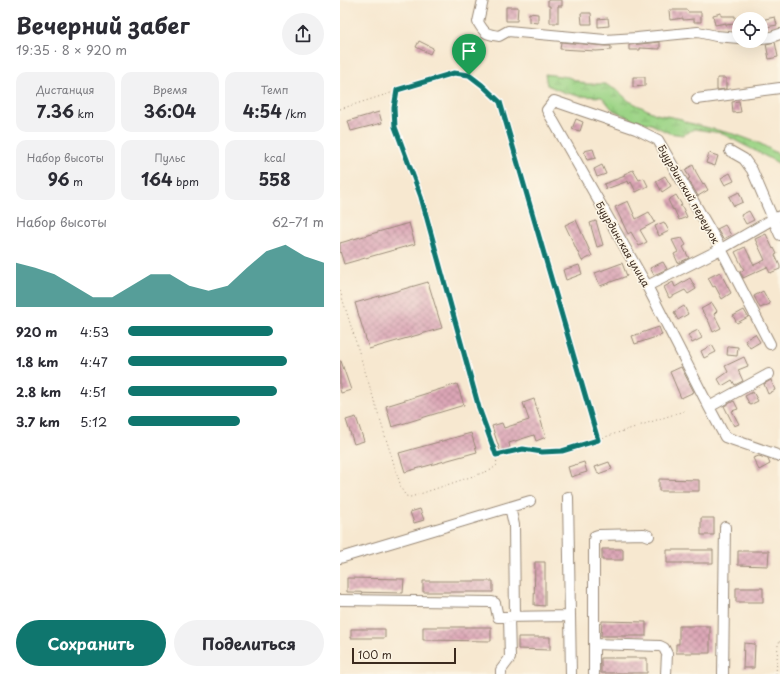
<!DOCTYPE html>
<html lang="ru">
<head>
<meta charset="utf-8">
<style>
  body { margin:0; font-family:"Playpen Sans",sans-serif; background:#f2f2f3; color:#2b2b33; height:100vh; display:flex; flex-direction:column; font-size:15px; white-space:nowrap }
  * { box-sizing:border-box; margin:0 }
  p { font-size:13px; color:#7c7c81 }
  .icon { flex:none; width:22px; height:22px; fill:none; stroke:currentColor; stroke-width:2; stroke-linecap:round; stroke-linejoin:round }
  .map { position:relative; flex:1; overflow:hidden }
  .side { display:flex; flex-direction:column; background:#fff; width:340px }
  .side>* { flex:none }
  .fabs { position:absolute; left:392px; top:12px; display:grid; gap:8px }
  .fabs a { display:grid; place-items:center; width:36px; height:36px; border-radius:50%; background:#fff; box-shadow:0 4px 16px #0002; font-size:20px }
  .scale { position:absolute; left:12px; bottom:10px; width:104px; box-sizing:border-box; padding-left:4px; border:2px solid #3b2a1e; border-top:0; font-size:11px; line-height:14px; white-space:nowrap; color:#3b2a1e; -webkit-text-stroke:3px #fcf5e5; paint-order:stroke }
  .pin { position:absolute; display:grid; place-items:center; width:34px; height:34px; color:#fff; margin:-41px -17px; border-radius:50% 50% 50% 0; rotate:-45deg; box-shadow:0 0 4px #0007 }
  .pin .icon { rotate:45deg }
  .round { display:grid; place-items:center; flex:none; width:42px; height:42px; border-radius:21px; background:#f2f2f3 }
  .headline { display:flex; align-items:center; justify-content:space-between; height:68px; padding:0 16px }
  h1 { font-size:22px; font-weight:700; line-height:30px }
  .stats { display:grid; grid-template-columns:repeat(3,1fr); gap:6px; height:68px; padding:4px 16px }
  .stats div { display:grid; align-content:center; border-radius:10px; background:#f2f2f3; text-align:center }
  .stats b { font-size:17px; font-weight:700 }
  .stats small { font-size:11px; font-weight:400 }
  .stats p { font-size:11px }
  .chart { height:112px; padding:8px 16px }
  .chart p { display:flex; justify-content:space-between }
  .chart svg { width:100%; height:72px; margin-top:4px; fill:#0f766e; opacity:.7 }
  .cta { display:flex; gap:8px; margin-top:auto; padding:8px 16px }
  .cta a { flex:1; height:46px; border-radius:24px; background:#0f766e; color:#fff; font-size:16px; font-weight:700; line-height:46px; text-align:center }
  .cta a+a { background:#f2f2f3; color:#2b2b33 }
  ul { padding:0 16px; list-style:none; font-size:13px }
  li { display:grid; grid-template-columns:64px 48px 1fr; align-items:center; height:30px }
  li i { height:10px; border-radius:5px; background:#0f766e }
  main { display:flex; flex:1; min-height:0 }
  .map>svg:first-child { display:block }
</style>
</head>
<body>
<main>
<section class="side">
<div class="headline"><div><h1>Вечерний забег</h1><p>19:35 · 8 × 920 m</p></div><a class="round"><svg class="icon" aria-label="share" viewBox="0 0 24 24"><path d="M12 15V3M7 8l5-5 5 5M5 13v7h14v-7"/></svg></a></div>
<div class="stats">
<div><p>Дистанция</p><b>7.36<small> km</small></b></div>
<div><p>Время</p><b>36:04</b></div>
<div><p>Темп</p><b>4:54<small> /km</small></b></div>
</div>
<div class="stats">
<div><p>Набор высоты</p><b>96<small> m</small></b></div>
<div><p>Пульс</p><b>164<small> bpm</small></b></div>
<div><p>kcal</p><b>558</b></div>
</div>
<div class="chart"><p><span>Набор высоты</span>62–71 m</p>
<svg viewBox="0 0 160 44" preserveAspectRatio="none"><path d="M0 44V17L10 20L20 24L30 31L40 38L50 38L60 31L70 24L80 24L90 31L100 34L110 31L120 20L130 10L140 6L150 13L160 17V44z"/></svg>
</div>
<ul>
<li><b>920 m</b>4:53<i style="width:74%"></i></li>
<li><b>1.8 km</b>4:47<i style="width:81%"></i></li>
<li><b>2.8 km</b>4:51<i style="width:76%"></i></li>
<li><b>3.7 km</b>5:12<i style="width:57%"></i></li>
</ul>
<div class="cta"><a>Сохранить</a><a>Поделиться</a></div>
</section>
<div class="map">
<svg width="440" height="674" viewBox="0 0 440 674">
  <defs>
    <pattern id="wetland-marsh" width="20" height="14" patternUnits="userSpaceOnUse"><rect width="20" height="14" fill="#9cd486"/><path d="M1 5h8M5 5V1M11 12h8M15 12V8" fill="none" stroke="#87b673"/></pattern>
    <pattern id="building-cross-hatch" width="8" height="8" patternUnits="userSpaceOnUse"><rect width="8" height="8" fill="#dba6b6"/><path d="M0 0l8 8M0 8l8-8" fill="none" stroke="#b38793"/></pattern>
  </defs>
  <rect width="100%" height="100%" fill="#fcf5e5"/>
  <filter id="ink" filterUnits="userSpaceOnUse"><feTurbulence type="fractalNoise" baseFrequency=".025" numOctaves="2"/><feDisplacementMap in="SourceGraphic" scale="8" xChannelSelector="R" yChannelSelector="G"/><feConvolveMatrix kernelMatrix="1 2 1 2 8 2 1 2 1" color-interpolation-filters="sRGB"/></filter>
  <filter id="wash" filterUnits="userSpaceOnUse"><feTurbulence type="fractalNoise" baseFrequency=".012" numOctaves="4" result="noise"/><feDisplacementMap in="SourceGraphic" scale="16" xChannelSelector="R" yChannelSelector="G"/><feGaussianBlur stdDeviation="0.9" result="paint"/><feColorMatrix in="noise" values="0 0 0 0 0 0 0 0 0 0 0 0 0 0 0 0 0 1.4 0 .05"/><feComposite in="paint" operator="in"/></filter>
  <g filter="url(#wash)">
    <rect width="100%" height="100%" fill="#f7e8d0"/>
    <path fill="url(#wetland-marsh)" stroke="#6c7f52" d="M205 74 228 77 245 84H265L278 91 289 101 316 114 342 119 345 122 397 135 421 144 440 155V164L427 157 381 133 354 129 343 135 329 133 311 124 293 120 273 110 262 97 239 96 223 92 207 85Z"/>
    <g id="blocks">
      <path fill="url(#building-cross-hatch)" d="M208 0H222V6H218V23H210V6H208Z
        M166 7H178L177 21H166Z
        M329 10H347L348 12H361V22H354V19L343 20V18L330 20Z
        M189 13 198 14V23L189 22Z
        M241 13H251L252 24H242Z
        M381 13V16H395V24L386 25V23L375 25 373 15Z
        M435 17 437 25 426 27 425 19Z
        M268 18 269 26 258 27V19Z
        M79 41 93 48 90 54 76 47Z
        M221 42 265 46H271V50L256 51 220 49Z
        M320 42V49L300 48V50H289V45Z
        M435 42 438 57 429 59 426 44Z
        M293 77H305V86L293 87Z
        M377 78H386V89L377 90Z
        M399 101 401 112 393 113 392 102Z
        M39 112 42 123 11 131 8 121Z
        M236 119 243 122 240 131 232 129Z
        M253 149 256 158 247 160 244 151Z
        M369 153 378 156 375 166 366 163Z
        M262 165 266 174 257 177 254 169Z
        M353 165 356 172 363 184 364 183 368 190 358 196 348 179 350 178 345 170Z
        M293 170 299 180 304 178 308 186 296 192 291 182 289 184 288 181 266 189 264 184 285 176 284 174Z
        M390 173 394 181 385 185 381 178Z
        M325 176 331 186 322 192 316 181Z
        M399 192 403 202 394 206 389 197Z
        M336 195 342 205 340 206H342L347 217 339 220 334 209 333 210 328 200Z
        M288 201 296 219 309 212 315 222 300 230 307 242 299 246 291 232 288 234 275 207Z
        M409 211 414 220 406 224 401 215Z
        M236 220 252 256 242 261 225 225Z
        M256 221 263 245 257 247 250 223Z
        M324 222 329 231 319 236 315 226Z
        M69 223 75 244 4 264 0 251V243Z
        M385 225 391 235 383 239 377 229Z
        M426 234 433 249 434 248 437 254 435 255 440 266V269L430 273 427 267 403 278 400 272 404 270 395 252 405 247 414 265 425 260 415 239Z
        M342 238 346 245 343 247 349 258 338 263 334 254 338 252 332 240Z
        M323 262 327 269 314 275 310 268Z
        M282 263 287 276 260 286 255 273Z
        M239 265 242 274 226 280 223 270Z
        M380 272 391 293 382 299 375 286 373 287 368 278Z
        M350 278 356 289 348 294 345 290 329 298 324 287 333 282 335 287Z
        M88 282 102 328 29 349 15 303Z
        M423 291 430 304 420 308 414 296Z
        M372 303 377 311 374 314 381 328 373 332 369 322 361 309Z
        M344 306 348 314 338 320 334 312Z
        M404 310 408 317 397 323 393 316Z
        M319 327 322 335 295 344 292 336Z
        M358 330 362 338 352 343 348 335Z
        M415 334 420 342 410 348 405 340Z
        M372 345 376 352 364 358 361 351Z
        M388 346 398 347 397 356 387 355Z
        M404 357 408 366 398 370 403 381 395 385 392 380 382 386 378 379 388 372 385 366Z
        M0 361H1L11 390 1 393 0 389Z
        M341 367 354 392 341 398 330 372Z
        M431 380 435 390 428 394 424 384Z
        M117 384 124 405 52 427 46 406Z
        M413 392 418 401 410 405 405 396Z
        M194 399 206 437 196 441 194 435 169 443 170 448 160 451 152 426 162 423 164 428 189 420 183 403Z
        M394 401 398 409 392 411 399 424 394 426 384 406Z
        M16 417 24 441 14 444 6 420Z
        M131 433 137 452 65 472 59 453Z
        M419 456 428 459 430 464 419 470 413 458Z
        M244 462 247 472 231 477 228 467Z
        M269 462 272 469 258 474 255 467Z
        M319 479 359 480V491H319Z
        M80 509 84 520 74 523 70 512Z
        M361 518H374V535H361Z
        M262 549H283V560H262Z
        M327 550H373V563H327Z
        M398 551H429L428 566 398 565Z
        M195 562H205V606L194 605Z
        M7 578 64 579 63 593 7 592Z
        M83 581H153V592H83Z
        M396 588H423V602H396Z
        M262 621 306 622V636H261Z
        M339 626H370V653H336V644H339Z
        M83 627H151V641L83 640Z
        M11 629H45V638H11Z
        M178 637H210V650L178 649Z
        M404 643 415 644 414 668H403Z
        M261 658H307V673H261Z"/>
    </g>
  </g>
  <g filter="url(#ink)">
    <use href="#blocks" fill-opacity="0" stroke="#998977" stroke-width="1"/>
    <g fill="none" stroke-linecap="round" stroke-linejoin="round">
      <defs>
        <path id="minor" d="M143 0 138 22C145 34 146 34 159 36L168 31 265 40 297 38 358 32 376 36 399 38
          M421 38 431 37 440 34
          M357 99 440 88
          M390 151 404 159 412 170 440 235
          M307 286 381 249 433 219 440 216
          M430 344 381 249 318 140 296 129 214 101 207 110 307 286 369 407 385 437 440 456
          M369 407 429 374
          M228 497 231 674
          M170 507 174 525 175 617
          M0 558 190 501
          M0 600 152 602 155 603 158 617 230 616
          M254 644 320 646 324 648 327 654 326 674
          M161 674V670L170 658 169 617
          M254 674V540L255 536 258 535 304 534 309 536
          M383 674 385 527"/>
      </defs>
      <use href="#minor" stroke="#998977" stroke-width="12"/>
      <path stroke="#998977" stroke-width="1" stroke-dasharray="1 3" stroke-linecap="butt" d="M0 109 114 73 129 75 142 85 160 102 258 440 222 451 202 452 183 449 157 455
        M0 291 62 490 66 496 71 497 151 470 157 465 156 455 139 408 81 197 55 127 54 108 57 90
        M259 439 344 411
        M436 674 438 645 440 641"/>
      <use href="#minor" stroke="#fff" stroke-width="10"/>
    </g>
  </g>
  <g fill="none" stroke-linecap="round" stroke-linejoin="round" filter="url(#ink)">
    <defs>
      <path id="route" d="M114 73 129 75 142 85 160 102 258 440 222 451 202 452 183 449 156 455 139 408 81 197 55 127 54 108 57 90Z"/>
    </defs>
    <use href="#route" stroke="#fff" stroke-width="8"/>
    <use href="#route" stroke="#0f766e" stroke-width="5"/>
  </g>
  <g text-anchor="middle" stroke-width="3.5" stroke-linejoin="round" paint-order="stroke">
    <g font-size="10" fill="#3b2a1e" stroke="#fcf5e5">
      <text transform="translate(349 194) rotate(60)" y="4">Буурдинский переулок</text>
      <text transform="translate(283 244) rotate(60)" y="4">Буурдинская улица</text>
    </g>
  </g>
</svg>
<div class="fabs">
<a><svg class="icon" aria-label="locate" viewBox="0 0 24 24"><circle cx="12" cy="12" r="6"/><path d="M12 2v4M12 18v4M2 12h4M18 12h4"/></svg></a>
</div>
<div class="scale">100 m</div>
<div class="pin" style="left:129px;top:75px;background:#1e9e55"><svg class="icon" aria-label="arrive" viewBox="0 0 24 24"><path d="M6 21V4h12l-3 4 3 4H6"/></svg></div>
</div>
</main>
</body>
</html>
